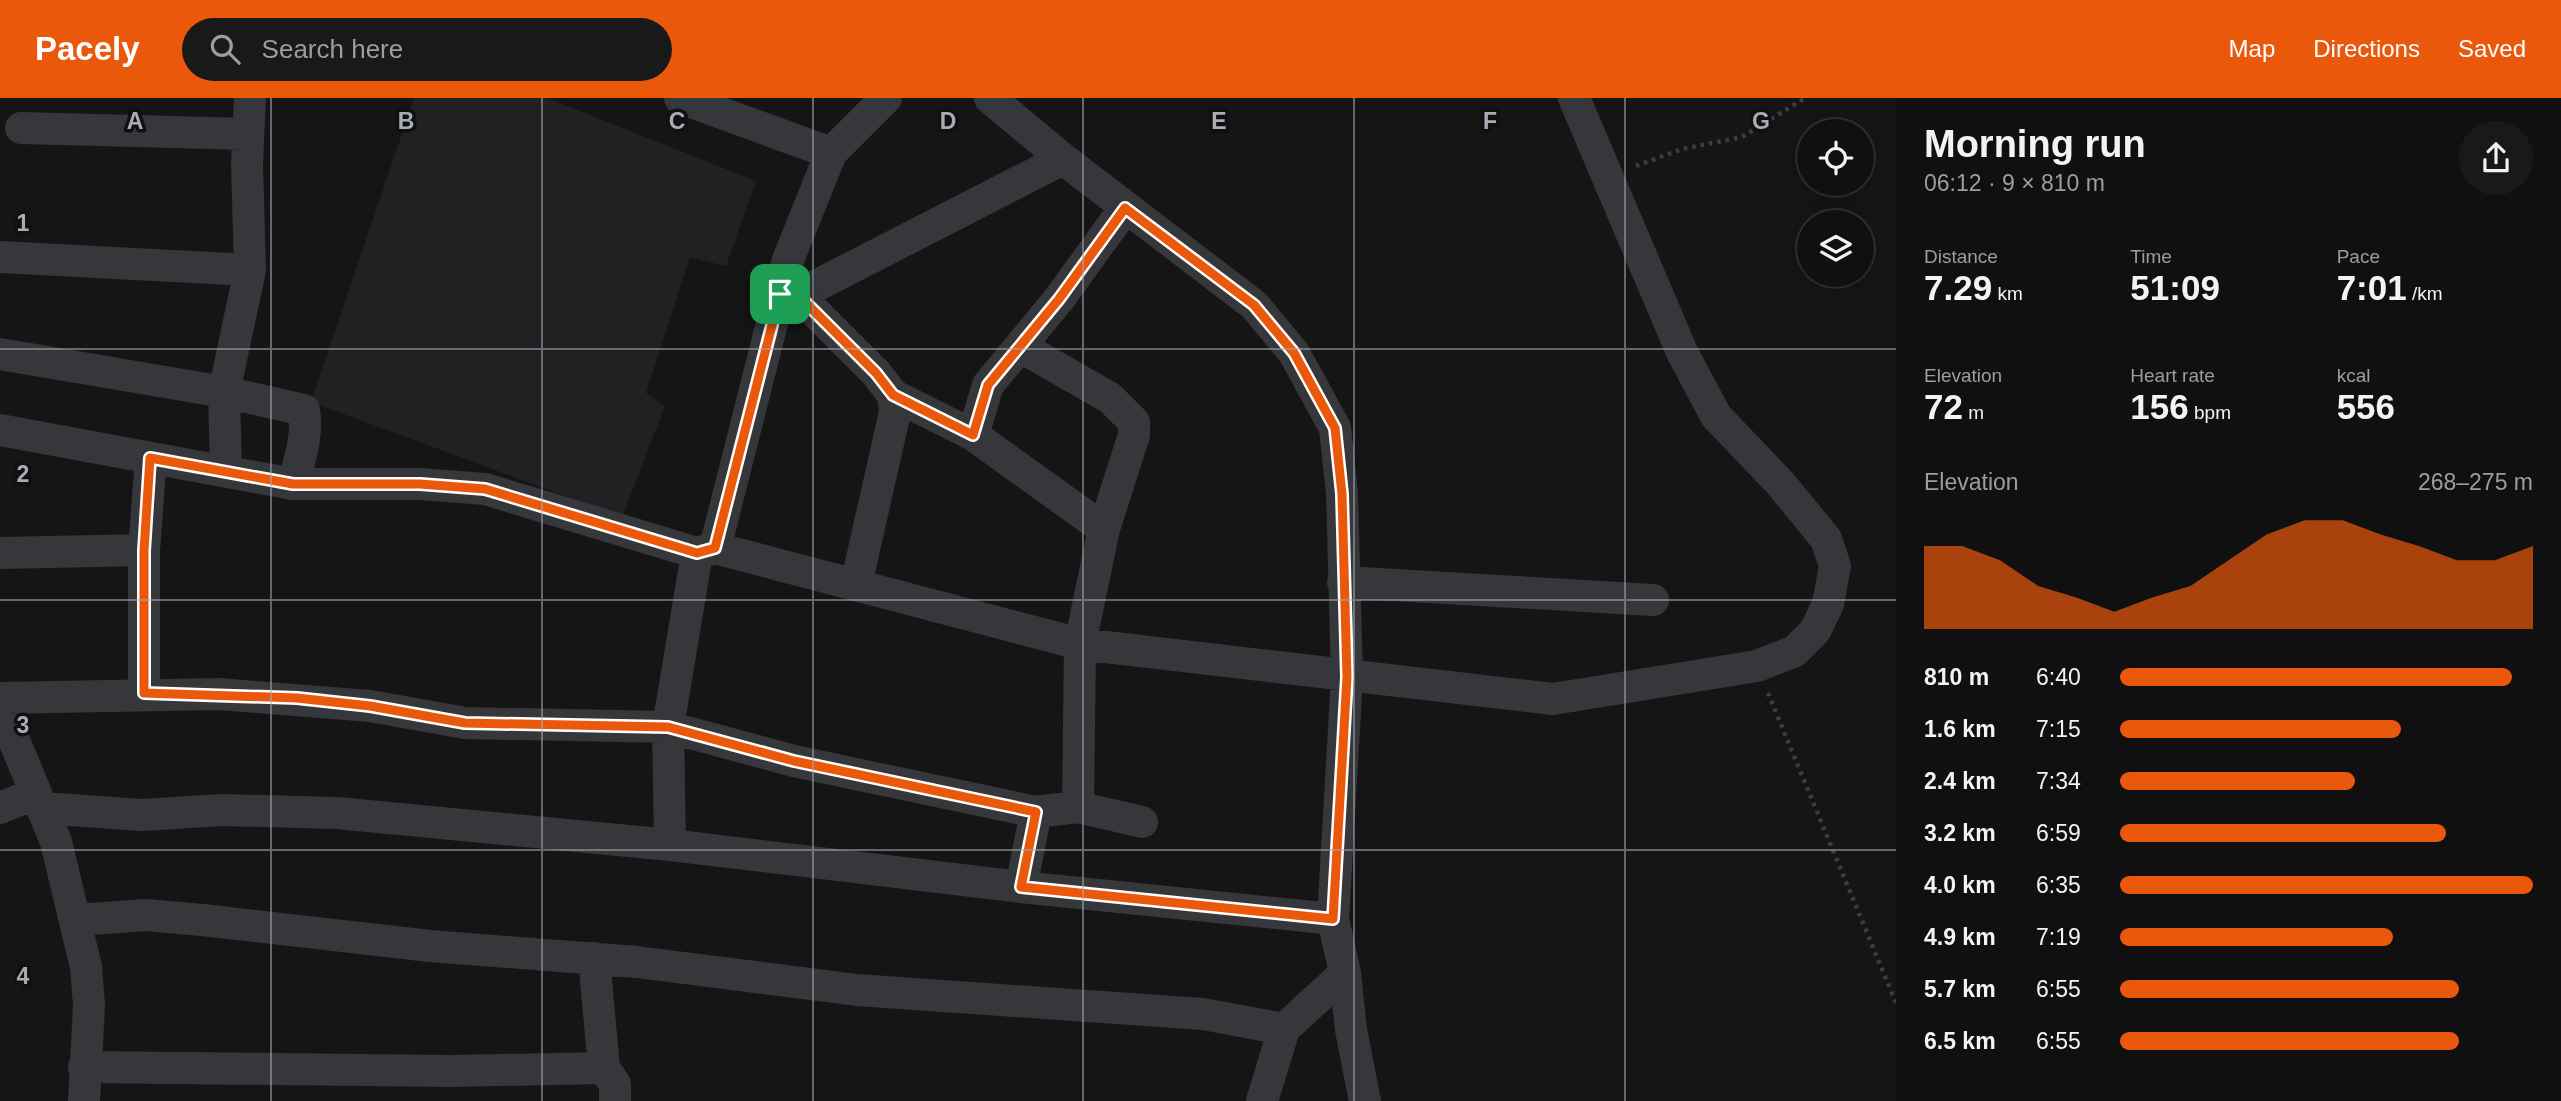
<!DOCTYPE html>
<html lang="en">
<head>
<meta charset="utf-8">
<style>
  body { margin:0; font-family:Helvetica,sans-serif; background:#191919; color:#f1f3f6; height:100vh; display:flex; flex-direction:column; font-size:26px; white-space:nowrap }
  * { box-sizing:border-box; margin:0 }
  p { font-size:23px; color:#9c9d9f }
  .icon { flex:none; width:38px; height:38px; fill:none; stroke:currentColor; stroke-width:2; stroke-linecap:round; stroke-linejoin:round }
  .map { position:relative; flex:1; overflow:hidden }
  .panel { display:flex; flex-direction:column; background:#101010; width:665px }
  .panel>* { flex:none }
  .buttons { position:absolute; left:1797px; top:21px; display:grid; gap:14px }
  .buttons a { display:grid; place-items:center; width:77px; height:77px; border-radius:50%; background:#101010; box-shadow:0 4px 18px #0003,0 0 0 2px #303030; font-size:35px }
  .pin { position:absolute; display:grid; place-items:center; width:60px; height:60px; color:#fff; margin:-30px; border-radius:14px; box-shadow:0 4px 10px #0006 }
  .round { display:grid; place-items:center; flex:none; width:74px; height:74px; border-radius:37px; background:#191919 }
  .overview { display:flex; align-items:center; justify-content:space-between; height:119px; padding:0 28px }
  h1 { font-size:38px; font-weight:700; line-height:52px }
  .metrics { display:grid; grid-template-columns:repeat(3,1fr); gap:10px; height:119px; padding:7px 28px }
  .metrics div { display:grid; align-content:center }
  .metrics b { font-size:35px; font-weight:700 }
  .metrics small { font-size:19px; font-weight:400 }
  .metrics p { font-size:19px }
  .chart { height:196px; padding:14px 28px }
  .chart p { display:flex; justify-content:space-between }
  .chart svg { width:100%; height:126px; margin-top:7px; fill:#ea580c; opacity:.7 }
  ul { padding:0 28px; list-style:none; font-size:23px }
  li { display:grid; grid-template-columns:112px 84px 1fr; align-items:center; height:52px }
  li i { height:18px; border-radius:9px; background:#ea580c }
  header { display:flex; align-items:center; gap:42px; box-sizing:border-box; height:98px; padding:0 35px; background:#ea580c; color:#fff }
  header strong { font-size:33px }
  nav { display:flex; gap:38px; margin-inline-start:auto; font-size:24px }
  .search { width:490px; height:63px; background:#191919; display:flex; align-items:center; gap:18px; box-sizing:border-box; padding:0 24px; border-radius:38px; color:#9c9d9f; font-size:26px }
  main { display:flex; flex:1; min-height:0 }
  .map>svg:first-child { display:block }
</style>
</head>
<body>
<header>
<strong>Pacely</strong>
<div class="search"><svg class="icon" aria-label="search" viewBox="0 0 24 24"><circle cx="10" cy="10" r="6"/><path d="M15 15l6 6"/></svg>Search here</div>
<nav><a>Map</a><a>Directions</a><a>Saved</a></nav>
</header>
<main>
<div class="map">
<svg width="1896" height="1003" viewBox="0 0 1896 1003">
  <rect width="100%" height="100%" fill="#151516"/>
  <path fill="#212123" d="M414 0H547L756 83 726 168 690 159 646 295 665 308 622 419 311 304Z"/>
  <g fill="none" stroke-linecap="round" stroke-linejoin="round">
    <path stroke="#3c3e42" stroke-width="4.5" stroke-dasharray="3.5 5" stroke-linecap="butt" d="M1636 68 1682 51 1742 39 1805 0
      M1768 595 1896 905"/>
    <path stroke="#36373b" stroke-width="32" d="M680 0 831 55
      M990 0 1063 61 1254 207 1294 255 1335 330 1342 395 1347 579 1333 821 1345 875 1351 932 1365 1003
      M21 30 248 36
      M0 159 250 172
      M780 196 798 197 1063 61
      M798 197 876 275 893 297 895 314 856 487
      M1021 249 1110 300 1134 324V337L1104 431 1080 546 1078 709
      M0 256 224 294 304 312C308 338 300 361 293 386
      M893 297 973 337 1104 431
      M0 332 293 386H420L485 391 697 455 715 450 1080 546 1553 601 1757 568 1795 553 1815 533 1828 506 1835 468 1826 441 1780 385 1716 318 1682 254 1574 0
      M973 337 988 287 1059 201 1125 110
      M226 372 224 294 250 172 247 65 250 0
      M715 450 788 162 831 55 886 0
      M0 455 144 452
      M1343 484 1653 502
      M144 595V452L151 360
      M0 600 219 596 370 608 465 625 668 629 794 663 1036 714 1078 709 1142 724
      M0 600 9 630 56 744 86 869 89 908 84 1003
      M0 710 36 695
      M42 710 142 717 222 712 337 715 670 747 1021 789 1333 821
      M670 747 668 629 697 455
      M1021 789 1036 714
      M76 822 146 817 202 822 430 848 637 864 857 892 1203 916 1284 931
      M594 860 604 970
      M84 969 451 973 604 970 615 986V1003
      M1262 1003 1284 931 1345 875"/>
  </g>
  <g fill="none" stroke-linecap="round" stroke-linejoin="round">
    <defs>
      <path id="route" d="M1125 110 1254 207 1294 255 1335 330 1342 396 1347 579 1333 821 1021 789 1036 714 794 663 668 629 465 625 370 608 297 600 144 595V453L150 360 293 386H420L485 391 697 455 715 450 780 196 798 197 876 275 893 297 973 337 988 287 1059 201Z"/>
    </defs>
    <use href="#route" stroke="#fff" stroke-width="14"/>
    <use href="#route" stroke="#ea580c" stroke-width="9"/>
  </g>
  <path fill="none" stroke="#a8acb5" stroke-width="2" stroke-opacity="0.55" d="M271 0V1003M542 0V1003M813 0V1003M1083 0V1003M1354 0V1003M1625 0V1003M0 251H1896M0 502H1896M0 752H1896"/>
  <g font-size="23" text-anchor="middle" font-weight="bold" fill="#a8acb5" stroke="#101011" stroke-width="7" stroke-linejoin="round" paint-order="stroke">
    <text x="135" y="31">A</text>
    <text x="406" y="31">B</text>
    <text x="677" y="31">C</text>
    <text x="948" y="31">D</text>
    <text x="1219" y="31">E</text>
    <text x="1490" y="31">F</text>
    <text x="1761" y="31">G</text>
    <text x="23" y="133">1</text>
    <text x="23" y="384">2</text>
    <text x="23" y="635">3</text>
    <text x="23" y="886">4</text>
  </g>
</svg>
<div class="buttons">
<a><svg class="icon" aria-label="locate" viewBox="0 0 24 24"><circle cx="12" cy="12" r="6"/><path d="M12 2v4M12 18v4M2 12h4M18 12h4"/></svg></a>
<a><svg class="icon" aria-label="layers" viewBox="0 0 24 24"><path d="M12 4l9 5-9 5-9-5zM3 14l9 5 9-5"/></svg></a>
</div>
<div class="pin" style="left:780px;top:196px;background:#1e9e55"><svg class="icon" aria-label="arrive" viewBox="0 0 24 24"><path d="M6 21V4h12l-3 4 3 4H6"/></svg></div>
</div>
<section class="panel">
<div class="overview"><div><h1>Morning run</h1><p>06:12 · 9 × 810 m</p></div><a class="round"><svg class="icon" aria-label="share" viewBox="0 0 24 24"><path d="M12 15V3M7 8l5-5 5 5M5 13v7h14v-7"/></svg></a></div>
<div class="metrics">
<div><p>Distance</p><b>7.29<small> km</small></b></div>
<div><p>Time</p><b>51:09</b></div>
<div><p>Pace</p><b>7:01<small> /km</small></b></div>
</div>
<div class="metrics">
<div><p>Elevation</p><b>72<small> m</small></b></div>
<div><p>Heart rate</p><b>156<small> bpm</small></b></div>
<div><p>kcal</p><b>556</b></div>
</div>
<div class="chart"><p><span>Elevation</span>268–275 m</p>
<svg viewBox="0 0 160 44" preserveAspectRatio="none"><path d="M0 44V15L10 15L20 20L30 29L40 33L50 38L60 33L70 29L80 20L90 11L100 6L110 6L120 11L130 15L140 20L150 20L160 15V44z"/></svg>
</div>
<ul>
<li><b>810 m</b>6:40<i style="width:95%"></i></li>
<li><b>1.6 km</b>7:15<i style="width:68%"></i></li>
<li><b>2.4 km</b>7:34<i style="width:57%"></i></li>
<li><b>3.2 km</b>6:59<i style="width:79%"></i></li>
<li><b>4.0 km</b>6:35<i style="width:100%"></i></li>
<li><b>4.9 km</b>7:19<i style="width:66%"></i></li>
<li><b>5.7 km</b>6:55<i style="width:82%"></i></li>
<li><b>6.5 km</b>6:55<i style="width:82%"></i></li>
</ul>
</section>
</main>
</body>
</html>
